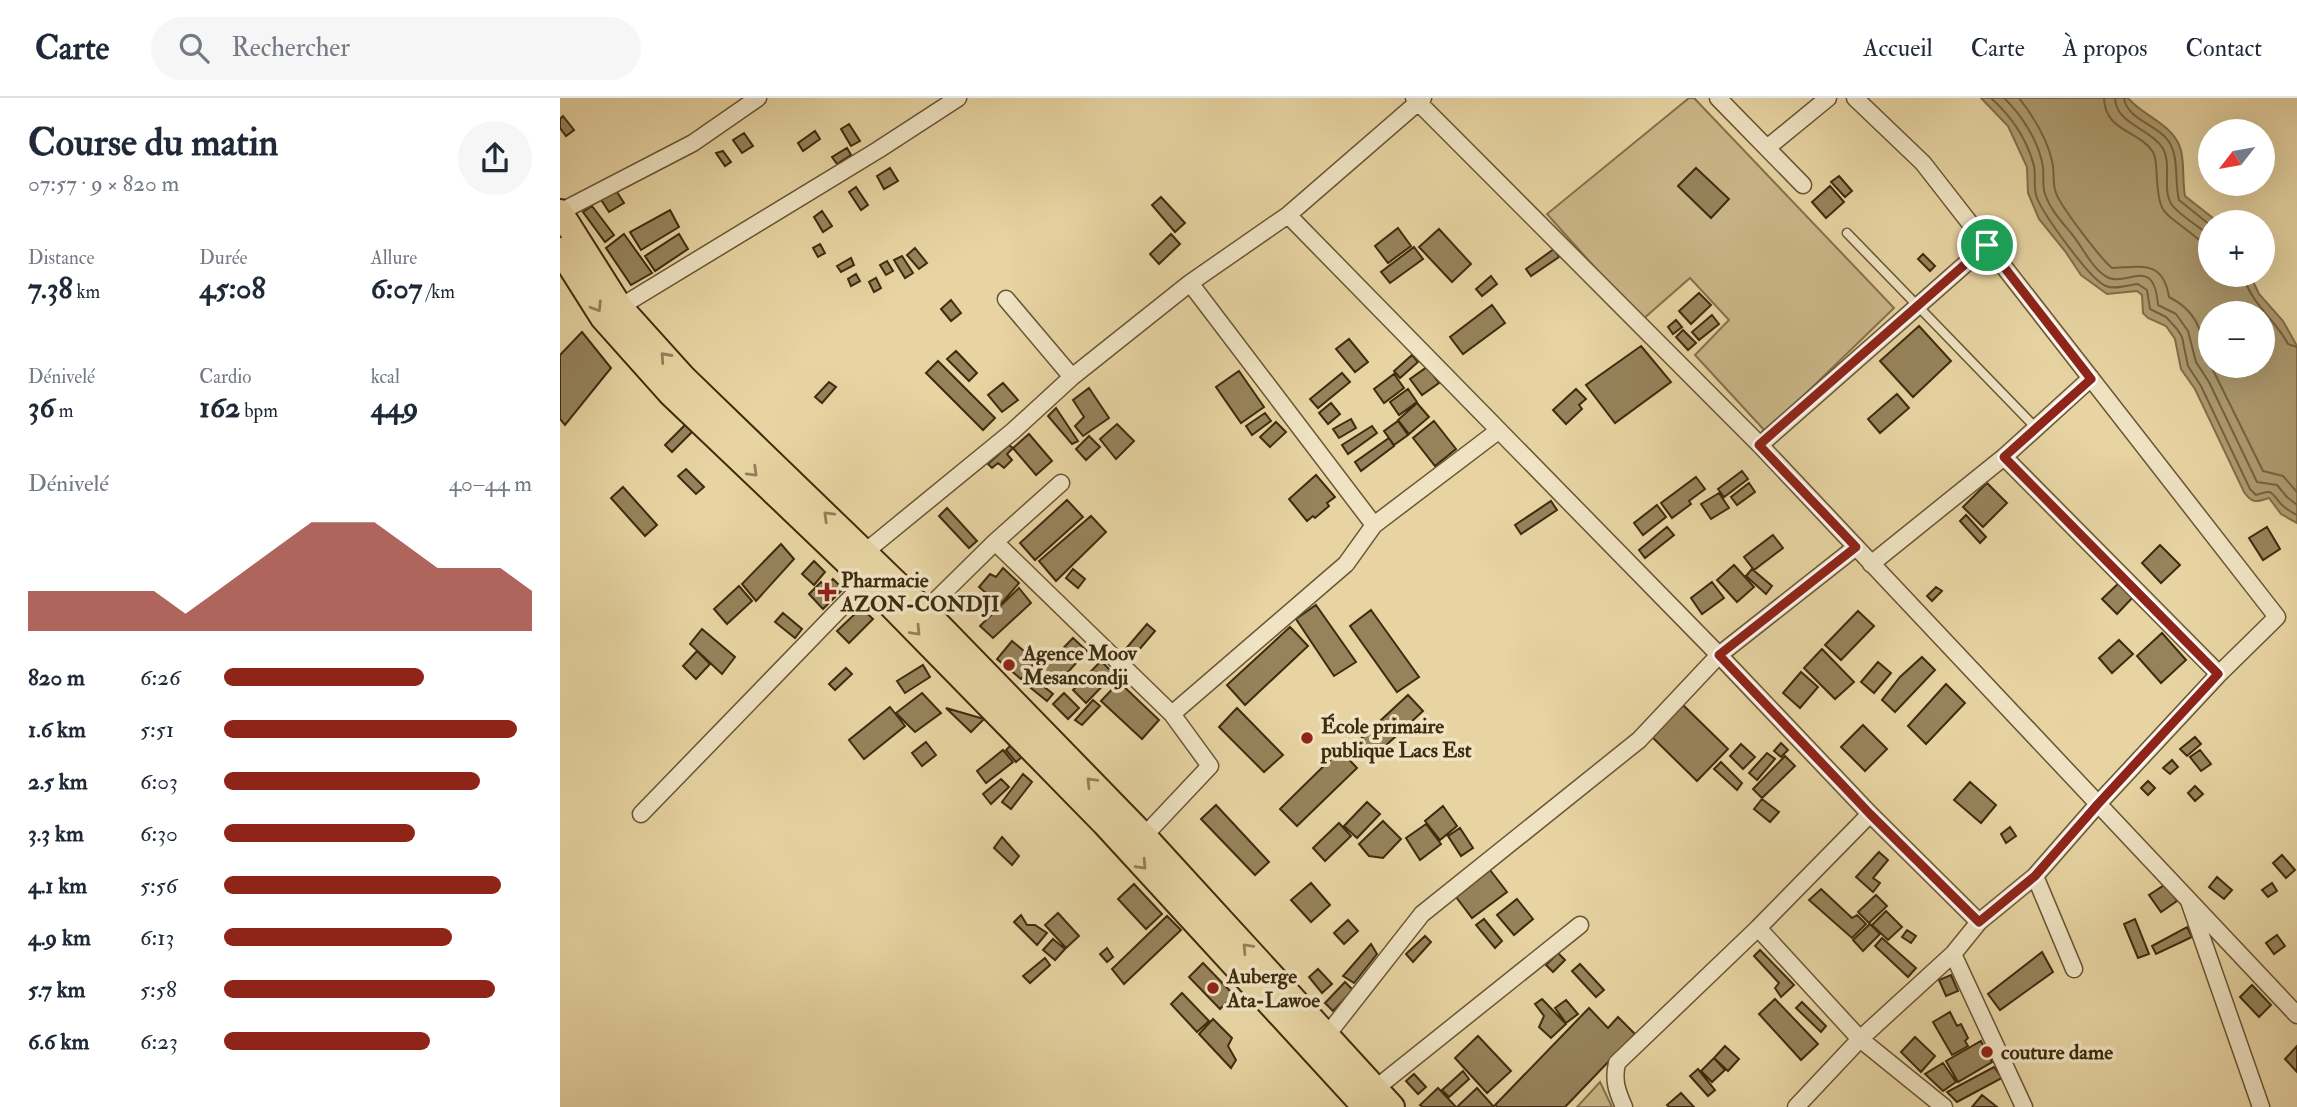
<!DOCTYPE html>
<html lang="fr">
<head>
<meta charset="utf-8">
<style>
  body { margin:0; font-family:"IM FELL Double Pica",serif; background:#f6f6f7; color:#1f2937; height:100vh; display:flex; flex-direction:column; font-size:26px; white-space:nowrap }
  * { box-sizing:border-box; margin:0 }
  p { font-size:23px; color:#747a83 }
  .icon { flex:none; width:38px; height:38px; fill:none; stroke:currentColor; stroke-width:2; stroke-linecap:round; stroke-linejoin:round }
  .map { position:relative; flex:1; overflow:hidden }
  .drawer { display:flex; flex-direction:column; background:#fff; width:560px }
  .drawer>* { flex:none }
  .needle { width:46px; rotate:239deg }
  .buttons { position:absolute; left:1638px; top:21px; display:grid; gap:14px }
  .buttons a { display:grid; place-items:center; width:77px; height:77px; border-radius:50%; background:#fff; box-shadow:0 7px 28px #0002; font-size:35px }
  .pin { position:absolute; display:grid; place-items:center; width:60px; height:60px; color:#fff; margin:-30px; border:4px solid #fff; border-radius:50%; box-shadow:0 2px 7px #0007 }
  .round { display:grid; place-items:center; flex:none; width:74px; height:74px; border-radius:37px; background:#f6f6f7 }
  .headline { display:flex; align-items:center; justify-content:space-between; height:119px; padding:0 28px }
  h1 { font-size:38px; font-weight:700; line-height:52px }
  .metrics { display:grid; grid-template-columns:repeat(3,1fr); gap:10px; height:119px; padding:7px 28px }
  .metrics div { display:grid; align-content:center }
  .metrics b { font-size:30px; font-weight:700 }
  .metrics small { font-size:19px; font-weight:400 }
  .metrics p { font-size:19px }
  .chart { height:196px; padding:14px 28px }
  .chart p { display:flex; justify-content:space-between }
  .chart svg { width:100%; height:126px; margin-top:7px; fill:#8f2418; opacity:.7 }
  ul { padding:0 28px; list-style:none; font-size:23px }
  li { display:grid; grid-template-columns:112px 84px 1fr; align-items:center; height:52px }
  li i { height:18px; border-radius:9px; background:#8f2418 }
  header { display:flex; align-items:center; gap:42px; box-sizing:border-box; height:98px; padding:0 35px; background:#fff; border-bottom:2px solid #e0e1e3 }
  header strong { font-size:33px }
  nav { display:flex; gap:38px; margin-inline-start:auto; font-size:24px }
  .search { width:490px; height:63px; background:#f6f6f7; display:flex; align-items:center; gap:18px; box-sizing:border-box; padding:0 24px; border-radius:38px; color:#747a83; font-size:26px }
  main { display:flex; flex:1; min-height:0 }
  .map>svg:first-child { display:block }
</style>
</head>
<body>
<header>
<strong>Carte</strong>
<div class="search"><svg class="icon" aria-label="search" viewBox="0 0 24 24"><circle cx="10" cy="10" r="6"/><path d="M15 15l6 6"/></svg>Rechercher</div>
<nav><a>Accueil</a><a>Carte</a><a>À propos</a><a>Contact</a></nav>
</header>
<main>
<section class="drawer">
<div class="headline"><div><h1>Course du matin</h1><p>07:57 · 9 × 820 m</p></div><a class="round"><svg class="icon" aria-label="share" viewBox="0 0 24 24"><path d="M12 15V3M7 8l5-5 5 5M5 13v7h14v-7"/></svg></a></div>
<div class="metrics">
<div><p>Distance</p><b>7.38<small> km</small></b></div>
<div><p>Durée</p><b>45:08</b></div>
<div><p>Allure</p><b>6:07<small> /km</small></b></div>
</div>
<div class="metrics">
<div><p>Dénivelé</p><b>36<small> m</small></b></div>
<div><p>Cardio</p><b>162<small> bpm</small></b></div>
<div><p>kcal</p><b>449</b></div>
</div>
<div class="chart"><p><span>Dénivelé</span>40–44 m</p>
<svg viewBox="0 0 160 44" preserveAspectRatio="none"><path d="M0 44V30L10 30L20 30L30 30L40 30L50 38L60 30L70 22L80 14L90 6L100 6L110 6L120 14L130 22L140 22L150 22L160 30V44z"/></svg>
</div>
<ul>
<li><b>820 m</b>6:26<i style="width:65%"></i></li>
<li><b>1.6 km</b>5:51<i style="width:95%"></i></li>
<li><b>2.5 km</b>6:03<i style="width:83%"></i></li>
<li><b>3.3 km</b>6:30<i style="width:62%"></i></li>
<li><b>4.1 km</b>5:56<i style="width:90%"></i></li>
<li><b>4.9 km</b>6:13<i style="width:74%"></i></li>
<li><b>5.7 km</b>5:58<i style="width:88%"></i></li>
<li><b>6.6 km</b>6:23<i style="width:67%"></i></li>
</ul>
</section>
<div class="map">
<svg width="1737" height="1009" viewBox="0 0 1737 1009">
  <rect width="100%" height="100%" fill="#e7d4a2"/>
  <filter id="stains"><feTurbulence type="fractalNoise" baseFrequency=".00286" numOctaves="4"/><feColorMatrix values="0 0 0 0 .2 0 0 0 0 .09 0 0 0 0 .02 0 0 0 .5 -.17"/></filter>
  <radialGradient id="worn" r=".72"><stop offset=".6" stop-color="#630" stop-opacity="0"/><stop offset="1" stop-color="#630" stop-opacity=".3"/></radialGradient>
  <path fill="#cab789" stroke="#84714c" stroke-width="2" d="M1129 0H1134L1334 210 1206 334 1135 257 1169 222 1130 180 1082 222 987 116Z
    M1040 984 1052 1009H1017Z"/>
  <path fill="#ae9b70" stroke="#826e49" stroke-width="2" fill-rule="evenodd" d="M1421 0H1568C1583 18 1611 25 1620 49 1625 63 1622 82 1625 98L1658 124H1650V177H1690L1699 196 1723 223 1737 248V425L1721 416 1709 400C1697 404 1692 406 1684 394L1635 291 1621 271 1615 241 1606 228 1588 220 1583 215 1582 197 1577 193 1547 196 1521 177 1505 153 1479 121 1468 95 1467 69 1448 28ZM1650 215H1703V268H1650Z"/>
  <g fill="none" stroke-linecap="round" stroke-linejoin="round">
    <path stroke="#76633f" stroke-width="2" d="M1431 0C1451 18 1467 41 1474 68 1476 78 1473 90 1477 100 1484 117 1530 182 1546 188 1555 192 1568 187 1578 186L1587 192 1590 211 1606 219 1617 231 1622 239 1628 268 1641 288 1690 391 1696 397C1714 391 1710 394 1721 406 1726 411 1731 414 1737 417
      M1444 0C1462 17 1479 44 1483 69 1484 78 1482 87 1485 96 1490 111 1501 123 1511 135 1523 149 1532 172 1549 180 1568 188 1594 157 1598 207L1616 216 1628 233 1636 264 1649 284 1697 384 1717 387 1727 399 1737 407
      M1459 0C1473 18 1487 40 1492 63 1495 73 1492 86 1496 95 1501 109 1541 161 1552 170 1580 169 1603 161 1609 199 1623 206 1635 218 1640 233 1644 246 1642 256 1650 267
      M1544 0C1545 34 1579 32 1593 54 1597 61 1596 73 1597 81 1599 116 1603 113 1628 133 1636 139 1642 145 1650 149
      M1555 0C1556 26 1589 30 1602 49 1613 66 1601 91 1612 107 1618 116 1641 130 1650 138
      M1564 0C1566 20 1596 27 1607 41 1620 57 1614 83 1619 102L1650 127
      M1684 177C1688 203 1716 222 1728 246L1737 249
      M1651 268 1703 373 1723 378 1737 394"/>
  </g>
  <path fill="#96835b" stroke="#3f2b0e" stroke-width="2" d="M3 18 14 32 6 38 0 30V21Z
    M289 26 300 43 291 48 281 31Z
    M255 33 260 41 243 53 238 45Z
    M184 35 193 48 182 55 173 42Z
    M287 50 291 57 277 66 272 59Z
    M163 53 171 64 165 68 156 55Z
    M330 70 338 83 324 91 317 78Z
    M1136 70 1169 101 1151 120 1118 88Z
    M1279 78 1292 93 1285 99 1271 84Z
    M1270 88 1284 104 1266 120 1252 104Z
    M296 89 308 107 301 112 289 94Z
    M55 91 64 105 49 114 40 100Z
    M601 99 625 125 615 134 592 107Z
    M32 108 54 137 45 144 23 114Z
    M110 112 119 129 81 152 70 134Z
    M262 113 272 128 263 134 254 119Z
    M838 130 851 148 828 165 815 148Z
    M879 131 911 166 892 184 859 149Z
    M64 136 92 175 71 187 46 150Z
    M119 136 128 151 95 173 85 158Z
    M611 136 620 146 599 166 590 156Z
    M260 146 265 155 258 159 253 150Z
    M854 149 863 161 830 185 821 174Z
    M355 150 367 165 359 171 347 157Z
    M994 151 999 159 971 178 966 171Z
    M1363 156 1375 168 1370 173 1358 161Z
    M342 158 353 175 345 180 334 162Z
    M291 160 294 167 281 174 277 168Z
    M327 163 333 173 326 177 320 167Z
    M296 176 300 183 291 188 288 181Z
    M931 178 937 186 922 198 916 191Z
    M316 180 321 190 314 194 309 184Z
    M1139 195 1151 207 1131 226 1119 213Z
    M391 202 401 215 391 223 381 211Z
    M932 207 945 225 903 256 890 239Z
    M1152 217 1159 226 1139 242 1132 234Z
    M1116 222 1122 229 1113 236 1108 229Z
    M1359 228 1391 263 1353 299 1320 263Z
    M1123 232 1136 245 1128 252 1116 239Z
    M22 234 51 270 5 327 0 321V257Z
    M789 241 808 264 795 274 776 251Z
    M1081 248 1111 284 1055 325 1026 287Z
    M396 253 417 275 409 283 387 261Z
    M852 257 858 264 840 280 834 273Z
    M378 263 435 320 423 332 366 275Z
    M867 269 879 285 862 297 850 281Z
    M679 273 704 309 681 325 656 289Z
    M782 275 790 284 758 310 750 301Z
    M834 276 844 290 824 305 814 291Z
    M269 284 276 289 262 305 255 299Z
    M443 285 458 302 442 314 428 297Z
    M529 290 549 320 523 338 515 328 524 319 513 302Z
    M848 291 857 304 839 317 830 304Z
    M1016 291 1026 301 1019 307 1022 311 1006 326 993 312Z
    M1337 296 1349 310 1320 335 1308 321Z
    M771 305 780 316 768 326 759 315Z
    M857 305 869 319 849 336 838 322Z
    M496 310 518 343 512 346 488 318Z
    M705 315 711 323 692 337 686 328Z
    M791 321 796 330 779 340 773 331Z
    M838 323 848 337 834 347 824 333Z
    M874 323 896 351 875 368 853 340Z
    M716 324 726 334 710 349 700 339Z
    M126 326 133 333 112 354 105 347Z
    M557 326 574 343 556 361 540 341Z
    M812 328 817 335 788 356 782 347Z
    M469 336 492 363 476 377 453 350Z
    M529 338 540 349 526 362 516 351Z
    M829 340 834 348 801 373 795 364Z
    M449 347 453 350 447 356 452 362 444 370 438 365 432 370 428 366Z
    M126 371 144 389 136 396 118 378Z
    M1182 373 1188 381 1164 399 1158 391Z
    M756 377 775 399 767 405 769 408 755 420 753 418 747 423 729 401Z
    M1136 379 1145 391 1129 403 1131 406 1112 420 1101 405Z
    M1189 385 1195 394 1177 407 1171 399Z
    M1427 385 1447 405 1423 429 1403 409Z
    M63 389 97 427 85 438 51 400Z
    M1159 395 1169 410 1151 421 1141 406Z
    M507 402 523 419 475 462 460 445Z
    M991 403 997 412 961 436 955 427Z
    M1097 407 1106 419 1083 437 1074 425Z
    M387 410 417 443 409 450 379 418Z
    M1406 417 1426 439 1420 445 1400 423Z
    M531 418 546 434 496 483 479 463Z
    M1107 429 1114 437 1085 460 1079 452Z
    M1707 429 1720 451 1703 462 1689 440Z
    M1213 437 1223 450 1194 472 1184 459Z
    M221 446 234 461 196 503 182 486Z
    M1600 447 1620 467 1601 485 1582 465Z
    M254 463 265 474 254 487 242 476Z
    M1174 467 1194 489 1177 504 1157 482Z
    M443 470 459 485 440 507 419 489 430 476 436 479Z
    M513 471 525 481 518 490 506 480Z
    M1192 471 1212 488 1206 496 1186 478Z
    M273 481 283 491 263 511 249 496 261 484 266 489Z
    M1561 483 1575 497 1557 516 1542 501Z
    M1152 484 1164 500 1142 516 1131 500Z
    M179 488 192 503 167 526 154 511Z
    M1376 489 1382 493 1372 503 1367 498Z
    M459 490 471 505 433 540 420 528Z
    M756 507 796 564 774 578 736 521Z
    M301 510 313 521 289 545 277 533Z
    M811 512 859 579 837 594 790 528Z
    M1298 513 1314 528 1281 562 1265 547Z
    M223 515 242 531 235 540 215 524Z
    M587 526 595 533 572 560 564 553Z
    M730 529 748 548 685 607 667 587Z
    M142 531 175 559 162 576 130 546Z
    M1602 535 1626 562 1601 585 1577 558Z
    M513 540 527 553 498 585 483 571Z
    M1559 542 1573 556 1552 575 1539 560Z
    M452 543 476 563 461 581 437 561Z
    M1262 551 1294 584 1275 601 1244 570Z
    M137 553 150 566 136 581 123 568Z
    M1362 559 1375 572 1335 614 1322 602 1340 579Z
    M541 563 554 576 526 605 513 592Z
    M1318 564 1331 575 1314 595 1301 584Z
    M363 567 370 579 345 595 337 583Z
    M286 570 292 576 275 592 269 586Z
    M1241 574 1258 589 1240 610 1223 595Z
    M472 579 493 596 487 603 466 586Z
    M559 584 599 622 582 641 541 603Z
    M1386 586 1405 605 1366 646 1348 628Z
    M362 595 381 615 355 634 336 615Z
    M504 595 519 610 508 621 493 606Z
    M848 597 863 613 809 663 794 647Z
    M533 602 540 608 522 627 515 622Z
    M1122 606 1168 651 1137 683 1091 638Z
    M330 609 345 628 304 661 289 642Z
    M386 610 424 621 411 634Z
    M677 610 723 657 704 674 659 629Z
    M1303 627 1327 651 1305 673 1281 649Z
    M1635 639 1641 646 1627 658 1620 651Z
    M366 644 376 657 362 668 352 655Z
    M1221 645 1228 652 1221 659 1214 653Z
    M1181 646 1195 659 1183 671 1170 658Z
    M451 647 462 659 456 664 446 652Z
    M443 652 453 664 426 685 417 673Z
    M780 652 797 670 737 728 720 711Z
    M1640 652 1651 666 1641 673 1630 659Z
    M1207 655 1215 661 1197 682 1189 675Z
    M1225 658 1235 668 1202 700 1193 691Z
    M1612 662 1618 669 1610 676 1603 670Z
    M1161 664 1182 685 1177 692 1154 671Z
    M463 676 472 684 451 711 442 704Z
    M441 681 449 689 431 706 423 696Z
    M1588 683 1595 690 1588 697 1581 690Z
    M1410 684 1436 707 1421 725 1394 702Z
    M1635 688 1643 696 1635 703 1628 695Z
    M1202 701 1219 714 1210 724 1194 711Z
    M807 704 820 716 797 740 784 728Z
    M656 707 709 764 695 777 641 721Z
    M883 708 897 728 880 742 865 723Z
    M823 723 841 741 823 760 809 758 799 746Z
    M779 725 791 738 765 763 753 750Z
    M866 726 881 746 860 762 846 740Z
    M1450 729 1456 738 1446 745 1441 736Z
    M900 730 913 750 901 758 888 738Z
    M442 739 459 758 452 767 434 750Z
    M1319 754 1328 762 1313 780 1320 785 1313 794 1296 779Z
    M1722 757 1735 772 1726 780 1713 765Z
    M930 772 947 794 912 820 896 799Z
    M1657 779 1672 792 1664 801 1649 789Z
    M751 785 770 807 751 824 731 802Z
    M1712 785 1717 793 1708 799 1702 792Z
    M574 786 602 816 586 831 558 801Z
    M1606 786 1617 803 1601 814 1589 797Z
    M1261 791 1292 820 1297 817 1306 826 1292 840 1249 802Z
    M1316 797 1327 808 1309 825 1298 814Z
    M957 801 973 821 954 837 937 817Z
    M1326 813 1342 829 1328 842 1312 827Z
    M498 815 519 838 506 850 485 827Z
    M461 817 467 827H475L487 835 477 847 454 824Z
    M607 818 621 832 564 886 552 871Z
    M924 821 942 843 935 850 916 827Z
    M1575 821 1589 856 1578 860 1564 826Z
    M788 822 798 833 784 846 774 835Z
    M1310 826 1320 836 1303 853 1293 842Z
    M1627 829 1632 839 1596 856 1592 848Z
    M1347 832 1356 838 1351 845 1342 839Z
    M1717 837 1725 848 1714 856 1706 845Z
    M865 838 871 844 853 864 846 856Z
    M1322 840 1356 870 1348 879 1315 848Z
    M493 841 505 851 495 862 483 852Z
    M811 846 817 856 794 885 783 878Z
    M547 850 553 859 547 864 540 856Z
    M1200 852 1234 887 1221 899 1215 890 1219 885 1194 858Z
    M1482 854 1493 874 1440 912 1428 896Z
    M998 855 1005 862 993 874 986 867Z
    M485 860 490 867 470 885 463 878Z
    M643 865 674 897 660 911 629 879Z
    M1020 866 1044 892 1036 899 1012 873Z
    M758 871 772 886 762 895 749 879Z
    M1391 877 1398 893 1386 898 1379 882Z
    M785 884 793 892 773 913 765 905Z
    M1692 887 1711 907 1699 919 1680 899Z
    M622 895 649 923 637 934 611 906Z
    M982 901 1006 926 991 940 979 929 984 918 975 906Z
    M1215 901 1258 946 1241 962 1199 916Z
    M1006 902 1018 916 1006 925 995 910Z
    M1242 904 1266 928 1261 934 1236 910Z
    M1029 910 1048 930 1058 919 1075 936 1005 1009H938L935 1007Z
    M1390 914 1397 928 1401 926 1408 940 1405 943 1408 948 1392 957 1373 924Z
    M653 921 672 940 668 948 676 962 671 970 639 936Z
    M918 938 951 973 927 995 895 960Z
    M1355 939 1375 958 1361 974 1341 954Z
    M1421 943 1432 964 1398 984 1386 963Z
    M1165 948 1179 961 1168 973 1154 960Z
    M1737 948V974L1725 961Z
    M1154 960 1165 972 1152 984 1141 973Z
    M1383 965 1396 984 1383 993 1365 976Z
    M1434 969 1442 980 1397 1004 1387 994Z
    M1138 971 1155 992 1148 998 1130 978Z
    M903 973 909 981 889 999 882 992Z
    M854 976 866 989 858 996 846 983Z
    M878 990 896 1009H863L860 1007Z
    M917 990 934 1009H897Z
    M1121 995 1134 1009H1109L1107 1007Z
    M1422 997 1437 1009H1412Z"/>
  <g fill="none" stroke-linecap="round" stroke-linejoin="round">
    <defs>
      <path id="service" d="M1287 135 1476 330"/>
      <path id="minor" d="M854 0 1200 347 1737 917
        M1158 0 1243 87
        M1207 50 1268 0
        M0 114 133 45 198 0
        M728 117 1159 557 1310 716 1419 824
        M630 185 814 427
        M446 201 512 279
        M60 209 318 52 398 0
        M1200 347 1427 147
        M1444 359 1659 576
        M435 444 612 616 650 668 584 738
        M305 454 453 333 512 279 630 185 728 117 863 0
        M1311 466 1444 359 1531 280
        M365 513 435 444 501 385
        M612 616 786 466 814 427 938 333
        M81 716 307 483
        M1475 778 1514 871
        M1629 803 1701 1009
        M1198 830 1300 941 1384 1009
        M1393 856 1464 1009
        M767 937 862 816 1079 642 1159 557 1296 449
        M815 991 1020 827
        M1064 1009C1057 993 1053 983 1057 965L1198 830 1310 716
        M1236 1009 1300 941 1393 856 1419 824 1475 778 1538 706 1659 576 1717 519 1363 65 1295 0"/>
      <path id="trunk" d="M0 114 60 209 124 280 365 513 584 738 832 1009
        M0 152 43 220 110 295 307 483 544 725 805 1009"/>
    </defs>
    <use href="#service" stroke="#695533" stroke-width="11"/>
    <use href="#minor" stroke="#695533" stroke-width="19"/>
    <use href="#trunk" stroke="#3f2b0e" stroke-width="28"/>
    <use href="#service" stroke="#efe3c3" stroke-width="8"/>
    <use href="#minor" stroke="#efe3c3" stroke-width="16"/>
    <use href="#trunk" stroke="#e7d4a2" stroke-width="24"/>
  </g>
  <defs><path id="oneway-chevron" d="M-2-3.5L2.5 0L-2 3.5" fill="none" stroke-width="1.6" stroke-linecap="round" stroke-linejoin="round" transform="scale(1.75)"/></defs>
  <g stroke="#938058">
    <use href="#oneway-chevron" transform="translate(37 209) rotate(58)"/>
    <use href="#oneway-chevron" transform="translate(105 259) rotate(-132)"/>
    <use href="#oneway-chevron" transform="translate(193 374) rotate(44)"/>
    <use href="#oneway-chevron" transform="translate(268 418) rotate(-136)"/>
    <use href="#oneway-chevron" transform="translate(356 533) rotate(46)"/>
    <use href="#oneway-chevron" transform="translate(531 684) rotate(-134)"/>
    <use href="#oneway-chevron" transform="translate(582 767) rotate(47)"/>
    <use href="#oneway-chevron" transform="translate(687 850) rotate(-133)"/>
  </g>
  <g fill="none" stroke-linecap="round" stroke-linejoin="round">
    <defs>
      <path id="route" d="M1427 147 1531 281 1444 359 1658 576 1538 706 1475 778 1419 824 1310 716 1159 557 1296 449 1199 347Z"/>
    </defs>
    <use href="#route" stroke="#fff" stroke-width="14"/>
    <use href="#route" stroke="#8f2418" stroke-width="9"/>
  </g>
  <g fill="#8f2418" stroke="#efe3c3" stroke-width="2.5">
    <path d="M263.5 483.5h7v7h7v7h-7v7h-7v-7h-7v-7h7z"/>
    <circle cx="449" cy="567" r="7"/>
    <circle cx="747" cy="640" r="7"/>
    <circle cx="653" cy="890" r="7"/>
    <circle cx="1427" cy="954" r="7"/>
  </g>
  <g text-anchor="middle" stroke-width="7" stroke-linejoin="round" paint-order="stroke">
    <g font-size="21" font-weight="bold" fill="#3f2b0e" stroke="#efe3c3" text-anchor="start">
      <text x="281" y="489">Pharmacie<tspan x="281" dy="24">AZON-CONDJI</tspan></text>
      <text x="463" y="562">Agence Moov<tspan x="463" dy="24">Mesancondji</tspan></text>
      <text x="761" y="635">École primaire<tspan x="761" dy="24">publique Lacs Est</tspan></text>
      <text x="667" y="885">Auberge<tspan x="667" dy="24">Ata-Lawoe</tspan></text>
      <text x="1441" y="961">couture dame</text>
    </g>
  </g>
  <rect width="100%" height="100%" filter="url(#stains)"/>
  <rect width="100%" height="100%" fill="url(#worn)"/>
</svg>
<div class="buttons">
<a><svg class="needle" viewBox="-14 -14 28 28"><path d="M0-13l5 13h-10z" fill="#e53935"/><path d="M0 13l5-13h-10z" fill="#747a83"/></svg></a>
<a>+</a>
<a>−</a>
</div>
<div class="pin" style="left:1427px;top:147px;background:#1e9e55"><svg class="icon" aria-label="arrive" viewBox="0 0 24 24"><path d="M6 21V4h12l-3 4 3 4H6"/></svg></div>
</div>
</main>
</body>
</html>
